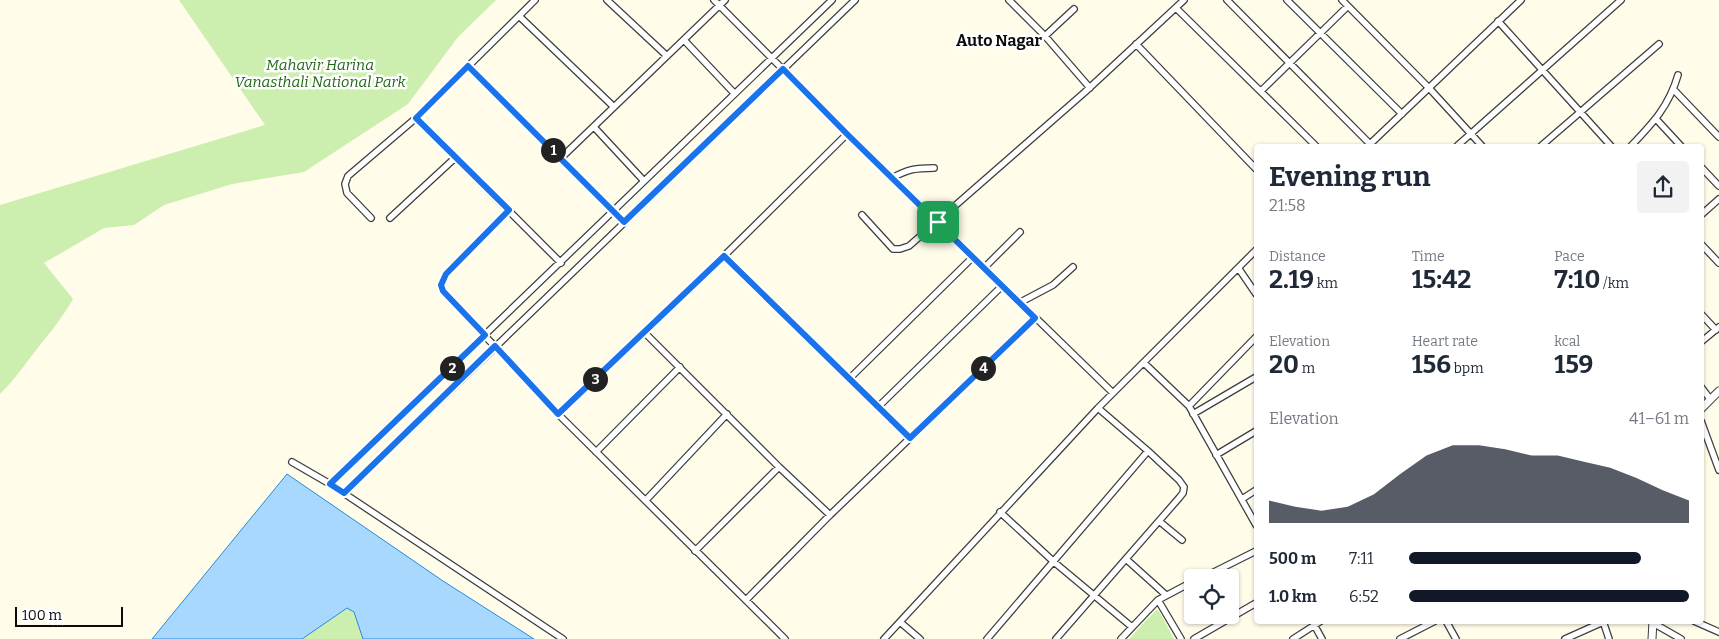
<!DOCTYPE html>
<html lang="en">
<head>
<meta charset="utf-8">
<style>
  body { margin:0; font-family:Bitter,serif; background:#f2f2f3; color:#1f2937; height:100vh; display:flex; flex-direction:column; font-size:19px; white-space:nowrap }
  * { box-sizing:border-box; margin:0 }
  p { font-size:16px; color:#747a83 }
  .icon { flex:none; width:28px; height:28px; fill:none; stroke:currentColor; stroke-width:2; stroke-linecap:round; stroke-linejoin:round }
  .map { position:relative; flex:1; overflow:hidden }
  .sheet { position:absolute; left:1254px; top:144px; width:450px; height:480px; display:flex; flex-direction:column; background:#fff; border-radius:5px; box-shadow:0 1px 4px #0004 }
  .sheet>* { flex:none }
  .tools { position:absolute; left:1184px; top:569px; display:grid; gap:10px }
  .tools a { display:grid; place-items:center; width:55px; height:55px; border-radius:5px; background:#fff; box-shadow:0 1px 4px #0004; font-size:25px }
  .scale { position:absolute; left:15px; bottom:12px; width:108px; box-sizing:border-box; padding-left:5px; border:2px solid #0b0b0b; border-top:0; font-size:14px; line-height:18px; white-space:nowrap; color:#0b0b0b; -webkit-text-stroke:4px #fff; paint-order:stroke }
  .pin { position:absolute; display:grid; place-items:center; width:42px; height:42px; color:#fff; margin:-21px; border-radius:10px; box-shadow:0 2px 8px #0006 }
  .km { position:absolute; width:25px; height:25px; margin:-12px; border-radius:50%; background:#222; color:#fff; font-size:14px; line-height:25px; text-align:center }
  .round { display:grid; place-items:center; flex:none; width:52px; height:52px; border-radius:5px; background:#f2f2f3 }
  .overview { display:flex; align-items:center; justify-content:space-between; height:85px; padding:0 15px }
  h1 { font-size:28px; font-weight:700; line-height:38px }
  .figures { display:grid; grid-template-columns:repeat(3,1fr); gap:8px; height:85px; padding:5px 15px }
  .figures div { display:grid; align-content:center }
  .figures b { font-size:25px; font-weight:700 }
  .figures small { font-size:14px; font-weight:400 }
  .figures p { font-size:14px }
  .chart { height:140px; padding:10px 15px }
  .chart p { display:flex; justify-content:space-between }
  .chart svg { width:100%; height:90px; margin-top:5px; fill:#111827; opacity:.7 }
  ul { padding:0 15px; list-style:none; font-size:16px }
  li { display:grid; grid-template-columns:80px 60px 1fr; align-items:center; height:38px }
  li i { height:12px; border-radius:6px; background:#111827 }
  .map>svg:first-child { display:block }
</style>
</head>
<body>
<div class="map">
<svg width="1719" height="639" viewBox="0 0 1719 639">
  <rect width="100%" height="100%" fill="#fffcea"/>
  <path fill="#cceeaf" d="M179 0H496L458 37 408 104 304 172 232 184 164 205 134 225 104 228 44 263 73 299C60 322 45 338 30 358 20 371 12 382 0 394V205L265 125Z
    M347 608 354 612 363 639H302Z
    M1156 610 1159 611 1174 639H1129Z"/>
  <path fill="#a8d8fd" stroke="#2789dc" d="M287 474 443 581 534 639H363L354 612 347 608 302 639H152Z"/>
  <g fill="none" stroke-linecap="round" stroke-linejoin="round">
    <defs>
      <path id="minor" d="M607 0 667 56
        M714 0 847 134 1113 393
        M1009 0 1045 36 1090 88
        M1227 0 1370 144
        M1287 0 1402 114
        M1342 0 1429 88 1482 146
        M1176 8 1316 146
        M519 16 614 107
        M1498 21 1611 146
        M1045 36 1074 9
        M684 40 734 93
        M1136 44 1256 169
        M468 66 624 222
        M1674 90 1719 137
        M1261 91 1348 6
        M416 118 561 263
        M1657 120 1681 146
        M594 127 644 181
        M1368 146 1521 0
        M1457 146 1621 0
        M1541 146 1659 44
        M1631 146C1653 123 1669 106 1678 75
        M561 158 725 0
        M1701 167 1719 186
        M892 178C908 169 916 168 934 168
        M509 210 446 274C442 280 441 283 443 291L558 414 785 639
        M862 215 893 249H900L909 246 1085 92 1184 0
        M1701 215 1719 199
        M371 218 347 193 345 184 348 176 416 118 535 0
        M390 218 456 157
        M1701 244 1719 263
        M724 256 910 438
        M984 268 1020 232
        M1239 269 1256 294
        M1019 303 1053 285 1073 267
        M1701 314 1716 330
        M644 332 779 467 830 515
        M1701 342 1719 327
        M1144 363 1189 406 1256 525
        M849 379 973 257
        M1701 387 1710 399
        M1189 406 1256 337
        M878 407 1002 286
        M558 414 724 256 847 134
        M1193 414 1256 377
        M1701 421 1719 470
        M596 452 680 367
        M1216 455 1256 431
        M292 462 330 484 563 639
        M330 484 832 0
        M344 493 855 0
        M1242 499 1256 490
        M646 500 727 414
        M1000 512 1054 562 1132 627
        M1159 521 1182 540
        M695 551 779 467
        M1126 559 1166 595
        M1202 578 1256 551
        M746 600 830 515 1035 318
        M1158 600 1181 639
        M1312 621 1322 639
        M1446 621 1456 639
        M1603 621 1609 639
        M1694 621 1719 632
        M900 622 920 639
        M1653 623 1681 639
        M884 639 1098 408 1256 250
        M987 639 1148 451
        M1056 639 1179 498 1183 493 1184 487 1179 480 1148 451 1098 408
        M1121 639 1158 600 1192 582
        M1194 639 1256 603
        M1293 639 1321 621
        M1400 639 1435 621
        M1565 639 1603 622"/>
      <path id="tertiary" d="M1701 409 1719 391
        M1652 639 1653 621"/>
    </defs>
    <use href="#minor" stroke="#3e3e3e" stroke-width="8"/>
    <use href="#tertiary" stroke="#3e3e3e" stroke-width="9"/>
    <use href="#minor" stroke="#fff" stroke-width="5.5"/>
    <use href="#tertiary" stroke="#fff" stroke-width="7"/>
  </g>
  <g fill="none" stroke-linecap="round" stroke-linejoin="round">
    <defs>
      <path id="route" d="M468 66 624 222 783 69 847 134 1035 318 910 438 724 256 558 414 495 346 344 493 330 484 485 335 443 291 441 285 446 274 509 210 416 118Z"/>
    </defs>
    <use href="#route" stroke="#fff" stroke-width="10"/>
    <use href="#route" stroke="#1a73e8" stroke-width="6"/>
  </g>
  <g text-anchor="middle" stroke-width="5" stroke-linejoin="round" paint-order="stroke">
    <g font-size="15" font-style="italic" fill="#226916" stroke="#fff">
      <text x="320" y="70">Mahavir Harina<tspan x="320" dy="17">Vanasthali National Park</tspan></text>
    </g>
    <g font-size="16" font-weight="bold" fill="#0b0b0b" stroke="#fff">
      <text x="999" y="46">Auto Nagar</text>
    </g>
  </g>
</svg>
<div class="tools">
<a><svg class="icon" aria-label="locate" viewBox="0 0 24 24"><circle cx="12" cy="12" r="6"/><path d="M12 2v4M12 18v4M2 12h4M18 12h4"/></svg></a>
</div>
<div class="scale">100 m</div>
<div class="pin" style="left:938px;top:222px;background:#1e9e55"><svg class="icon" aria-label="arrive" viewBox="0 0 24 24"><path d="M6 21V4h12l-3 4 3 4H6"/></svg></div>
<b class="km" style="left:553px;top:150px">1</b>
<b class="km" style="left:452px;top:368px">2</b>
<b class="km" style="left:595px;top:379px">3</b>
<b class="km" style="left:983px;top:368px">4</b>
<section class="sheet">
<div class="overview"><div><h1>Evening run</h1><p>21:58</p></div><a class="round"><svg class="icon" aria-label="share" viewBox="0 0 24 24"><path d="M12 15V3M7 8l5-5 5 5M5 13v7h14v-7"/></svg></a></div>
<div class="figures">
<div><p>Distance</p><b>2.19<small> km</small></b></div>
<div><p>Time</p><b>15:42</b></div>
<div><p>Pace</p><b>7:10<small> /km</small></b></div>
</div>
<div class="figures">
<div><p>Elevation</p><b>20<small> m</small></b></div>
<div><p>Heart rate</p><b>156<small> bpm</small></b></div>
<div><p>kcal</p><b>159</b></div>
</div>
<div class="chart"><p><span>Elevation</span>41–61 m</p>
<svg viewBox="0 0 160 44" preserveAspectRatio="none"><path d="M0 44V33L10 36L20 38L30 36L40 30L50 20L60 11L70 6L80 6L90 8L100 11L110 11L120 14L130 17L140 22L150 28L160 33V44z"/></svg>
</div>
<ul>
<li><b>500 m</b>7:11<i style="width:83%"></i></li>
<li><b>1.0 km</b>6:52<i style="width:100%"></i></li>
</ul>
</section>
</div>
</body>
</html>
